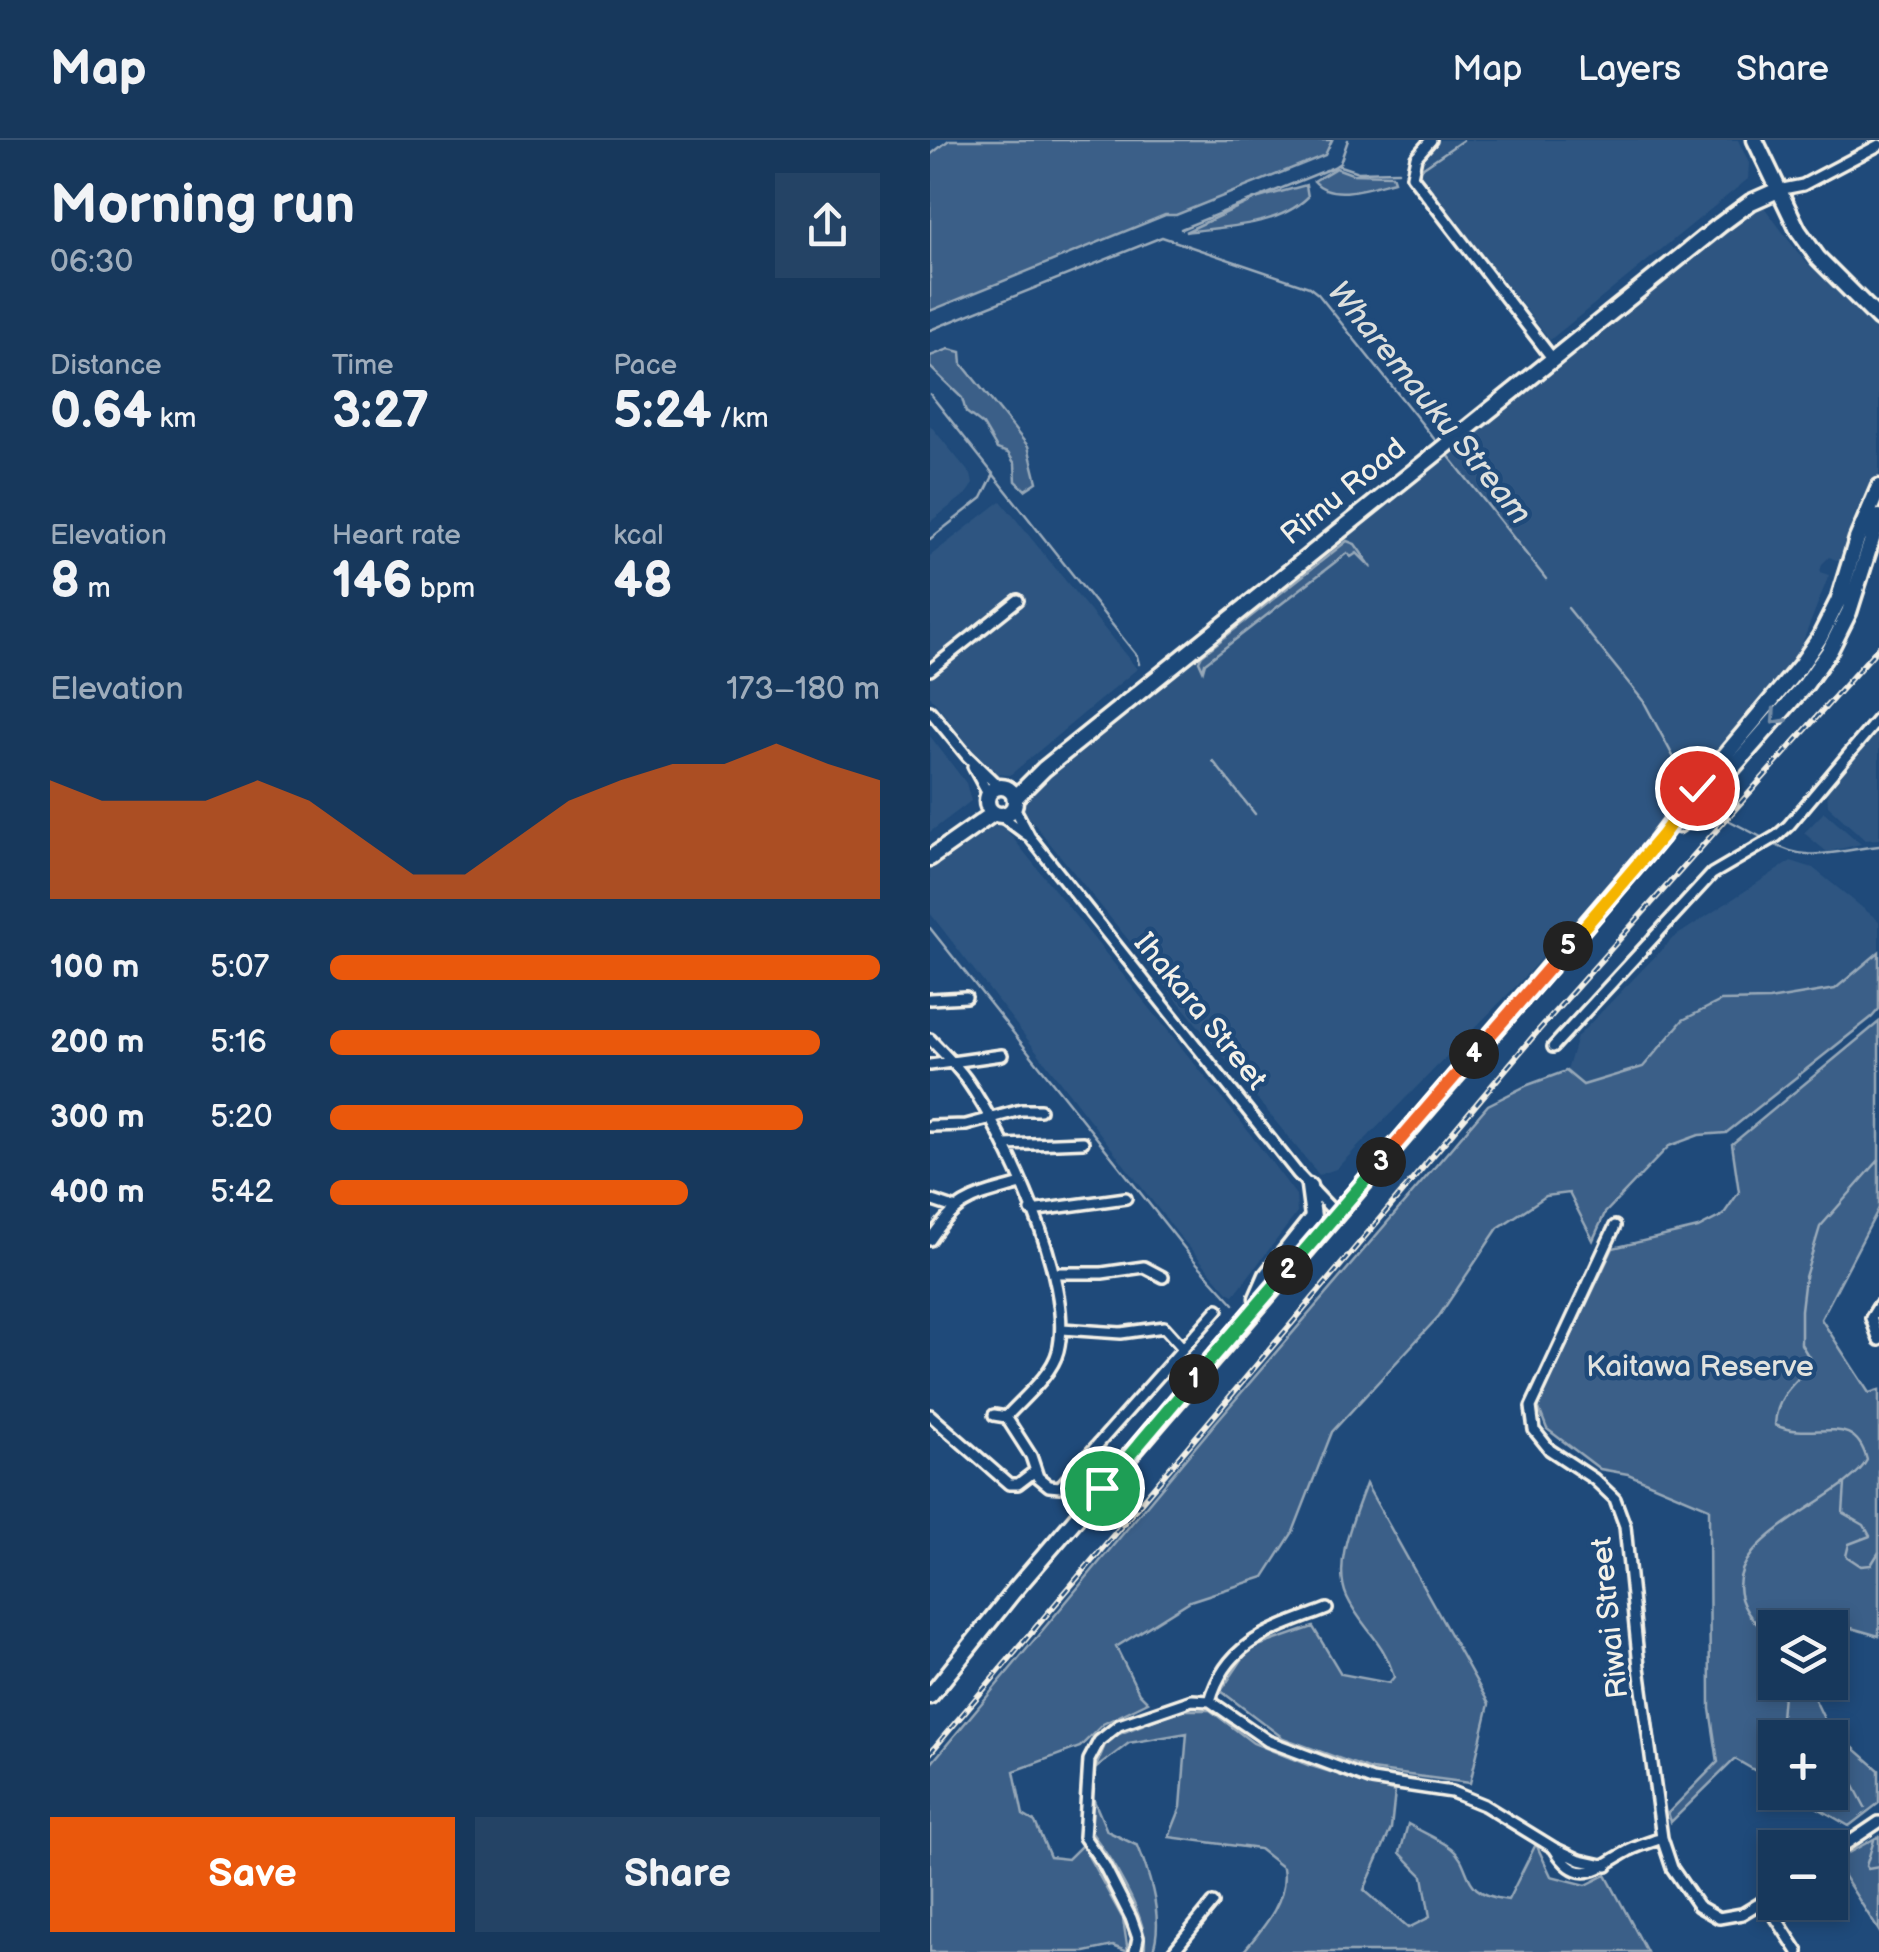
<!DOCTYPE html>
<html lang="en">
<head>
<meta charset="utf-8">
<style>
  body { margin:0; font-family:"Balsamiq Sans",sans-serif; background:#244365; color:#f1f3f6; height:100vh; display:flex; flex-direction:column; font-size:38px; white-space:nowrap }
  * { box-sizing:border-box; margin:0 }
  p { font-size:32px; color:#9eacbb }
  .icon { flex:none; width:55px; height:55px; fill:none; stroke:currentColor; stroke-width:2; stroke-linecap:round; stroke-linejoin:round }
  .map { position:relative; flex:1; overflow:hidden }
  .side { display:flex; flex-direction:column; background:#17385c; width:930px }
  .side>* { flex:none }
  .buttons { position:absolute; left:828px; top:1470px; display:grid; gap:20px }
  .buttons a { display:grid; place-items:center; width:90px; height:90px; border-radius:0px; background:#17385c; box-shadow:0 5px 15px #0003,0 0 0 2px #365272; font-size:50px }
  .pin { position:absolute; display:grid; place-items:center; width:85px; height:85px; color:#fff; margin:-42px; border:5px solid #fff; border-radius:50%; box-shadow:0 2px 10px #0007 }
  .km { position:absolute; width:50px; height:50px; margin:-25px; border-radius:50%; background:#222; color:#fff; font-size:28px; line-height:50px; text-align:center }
  .round { display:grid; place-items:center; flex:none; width:105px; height:105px; border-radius:0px; background:#244365 }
  .summary { display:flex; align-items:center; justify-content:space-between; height:170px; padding:0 50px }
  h1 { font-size:55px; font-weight:700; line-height:75px }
  .metrics { display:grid; grid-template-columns:repeat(3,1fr); gap:15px; height:170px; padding:10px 50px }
  .metrics div { display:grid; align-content:center }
  .metrics b { font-size:50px; font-weight:700 }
  .metrics small { font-size:28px; font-weight:400 }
  .metrics p { font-size:28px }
  .chart { height:280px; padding:20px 50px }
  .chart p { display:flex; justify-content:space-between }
  .chart svg { width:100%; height:180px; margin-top:10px; fill:#ea580c; opacity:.7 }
  .primary-button { display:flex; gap:20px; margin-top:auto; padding:20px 50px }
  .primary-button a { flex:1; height:115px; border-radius:0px; background:#ea580c; color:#fff; font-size:40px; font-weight:700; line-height:115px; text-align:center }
  .primary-button a+a { background:#244365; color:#f1f3f6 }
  ul { padding:0 50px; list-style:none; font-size:32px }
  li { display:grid; grid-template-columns:160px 120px 1fr; align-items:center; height:75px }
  li i { height:25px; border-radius:12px; background:#ea580c }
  header { display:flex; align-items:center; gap:60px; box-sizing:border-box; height:140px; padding:0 50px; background:#17385c; border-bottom:2px solid #365272 }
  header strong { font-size:48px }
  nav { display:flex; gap:55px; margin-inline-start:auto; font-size:35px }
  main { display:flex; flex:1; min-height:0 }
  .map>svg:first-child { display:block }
</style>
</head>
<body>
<header>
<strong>Map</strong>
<nav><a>Map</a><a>Layers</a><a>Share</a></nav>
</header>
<main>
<section class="side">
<div class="summary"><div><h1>Morning run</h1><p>06:30</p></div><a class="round"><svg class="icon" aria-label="share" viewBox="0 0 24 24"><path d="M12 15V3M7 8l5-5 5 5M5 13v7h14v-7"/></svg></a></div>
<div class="metrics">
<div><p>Distance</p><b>0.64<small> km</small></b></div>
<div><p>Time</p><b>3:27</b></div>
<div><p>Pace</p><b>5:24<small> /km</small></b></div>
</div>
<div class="metrics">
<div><p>Elevation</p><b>8<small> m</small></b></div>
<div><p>Heart rate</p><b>146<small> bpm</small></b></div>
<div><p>kcal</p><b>48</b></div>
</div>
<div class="chart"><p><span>Elevation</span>173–180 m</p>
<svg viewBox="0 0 160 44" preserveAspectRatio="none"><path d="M0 44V15L10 20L20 20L30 20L40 15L50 20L60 29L70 38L80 38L90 29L100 20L110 15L120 11L130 11L140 6L150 11L160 15V44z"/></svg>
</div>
<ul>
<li><b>100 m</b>5:07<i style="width:100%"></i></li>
<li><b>200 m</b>5:16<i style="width:89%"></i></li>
<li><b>300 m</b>5:20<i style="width:86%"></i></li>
<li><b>400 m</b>5:42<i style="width:65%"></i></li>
</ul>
<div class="primary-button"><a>Save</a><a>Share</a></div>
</section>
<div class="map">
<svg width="949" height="1812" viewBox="0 0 949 1812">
  <rect width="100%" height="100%" fill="#1f4a7a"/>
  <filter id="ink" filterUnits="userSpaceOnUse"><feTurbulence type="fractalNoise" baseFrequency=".01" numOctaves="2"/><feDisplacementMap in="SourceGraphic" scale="20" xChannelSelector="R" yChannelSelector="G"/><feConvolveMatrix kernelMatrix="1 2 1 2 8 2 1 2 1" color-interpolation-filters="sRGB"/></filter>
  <g filter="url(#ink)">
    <path fill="#2d5581" d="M504 0H808L819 23 818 39 620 200 485 29V15Z
      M831 63 872 118 949 193V336L925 374 911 422 899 417 892 424 890 432 899 435 866 519 856 526 833 561 748 663 589 843 406 1029 389 1035 93 670 99 650 225 539 803 78Z
      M0 285 41 335 43 344 36 354 0 382Z
      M71 361 207 529 80 635 61 634 0 556V416Z
      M949 591V699L935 700 898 666 897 649Z
      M0 596 36 643 41 661 0 692Z
      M894 672 931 704 897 712 874 693Z
      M63 682 74 687 309 979 366 1055 367 1073 304 1155 298 1152 247 1093 0 773V729Z
      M861 721 883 728 949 781V812L905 849 839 860 790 861 754 880 713 927 653 945 637 931 647 897 743 798Z"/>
    <path fill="#3a5f88" stroke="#97a8b8" stroke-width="2.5" d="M19 0H402L395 15 246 75H235L0 171V15Z
      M406 28 422 34 462 35 464 41C441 47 402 62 384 41Z
      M376 45 378 57C347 87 296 86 255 92L325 59Z
      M19 209 31 212 32 224 98 306 107 342 95 350 86 341 85 324 78 313 67 309 53 285 36 272 32 258 0 227V216Z
      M417 401 425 404 442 428 427 413 421 417 417 413 275 523 273 530 269 521 272 515Z
      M949 812V869L942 877 796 993 769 995 739 1006 675 1073 663 1100 639 1053 616 1056 568 1088 509 1176 402 1292 363 1392 334 1437 260 1461 186 1507 209 1553 218 1562 173 1584 150 1607 84 1631 93 1675 105 1682 120 1717 138 1719 152 1705 193 1779 198 1812 183 1806 155 1812H0V1625L287 1281 558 965 598 945 636 931 653 945 713 927 753 880 791 861 839 860 905 849Z
      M949 882V1068L891 1179 939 1253 949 1250V1496L918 1487 845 1488V1542L877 1543 897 1585 949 1630V1663L919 1686 862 1653 900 1652V1598H845V1642L805 1619 741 1682 738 1673 788 1622 780 1569 779 1368 698 1334 670 1329 617 1289 608 1266 683 1108 768 1088 793 1075 809 1052 802 1004Z
      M436 1344 559 1564 540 1643 441 1630 353 1598 291 1551 319 1509 383 1487 411 1534 459 1543 464 1537C453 1498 431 1488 417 1457 402 1424 425 1375 436 1344Z
      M249 1570H280L323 1603 378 1625 465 1652 461 1689 434 1750 478 1788 500 1777 493 1736 470 1713 478 1684C492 1692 509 1699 521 1708 545 1727 526 1753 578 1760L606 1704 621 1736 656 1745 676 1735 717 1812H313C332 1789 359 1760 353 1728L329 1709 239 1697 251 1667 257 1593 199 1603 165 1629 175 1605 189 1594Z
      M162 1656 177 1691 208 1706C220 1736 235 1781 222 1812H214C222 1782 178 1714 159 1689Z
      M949 1696V1791L904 1721Z"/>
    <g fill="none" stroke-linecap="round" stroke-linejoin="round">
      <path stroke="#9cacbb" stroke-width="2.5" d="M407 25 428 32 468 31
        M492 28 533 0
        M251 89 404 27 410 23 418 0
        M0 190 232 97 379 147 388 154 509 305
        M0 254 207 516 209 524
        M518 315 616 439
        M0 399 52 358 64 334
        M638 468 714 562 759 646
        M283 621 325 674
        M785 669 800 681 833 698
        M840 702C879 725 907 710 949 706
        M0 788 263 1119 304 1164
        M915 1344 913 1373 934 1385 940 1396 919 1404 916 1416 931 1426 941 1425 949 1412
        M845 1502C837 1492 825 1484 818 1473 772 1403 916 1362 937 1320 923 1269 885 1303 845 1285 846 1257 864 1242 883 1224L871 1204V1170L875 1137 890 1087 949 1020
        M854 1542 851 1578 865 1598
        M900 1626 924 1646 935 1667
        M944 1700 936 1726 938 1729 949 1727"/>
      <defs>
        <path id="minor" d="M501 0 486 17 482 36 622 218
          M848 50 873 45 949 5
          M0 530 88 460
          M0 571 37 616 69 647
          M43 626 58 654
          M84 667 100 697 368 1034 406 1074
          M70 675 97 695
          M0 859 36 857
          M0 899C12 912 26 925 36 939 76 996 145 1142 128 1211 122 1235 92 1259 76 1277L64 1275
          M623 907 782 734 847 696 859 685 949 578
          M0 925 72 915
          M0 986 36 985 91 970H110
          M75 1005 153 1002
          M0 1060 24 1068
          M101 1071 196 1058
          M685 1086 601 1267 604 1290 620 1310 664 1339 685 1359 695 1386 709 1527 732 1698 742 1728 768 1766 789 1778 812 1774 845 1754
          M0 1100C29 1057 43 1058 91 1044
          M124 1133H172L214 1127 233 1137
          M949 1165 941 1178 949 1200
          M132 1189 191 1193 234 1187 252 1207
          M0 1275 79 1344H88L105 1331
          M76 1277 101 1316 108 1337 119 1346 130 1347 288 1169
          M280 1561C297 1500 345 1489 397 1469
          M900 1715 949 1682
          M677 1726 650 1720 624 1708C650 1750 668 1727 700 1710 710 1705 721 1702 732 1698
          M835 1761 868 1812
          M205 1812 208 1798 201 1778 174 1725 154 1697 159 1620 169 1601 189 1585 262 1560 280 1561 338 1601 442 1640 522 1652 554 1665 624 1708
          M243 1812 283 1763"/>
        <path id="secondary" d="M825 0 868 90 888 118 949 179
          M57 661a14 14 0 1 1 28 0a14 14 0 1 1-28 0Z
          M85 658 114 629 790 85 821 62 848 50
          M748 685 771 664 876 544 900 510 919 472 949 377
          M0 718 64 673
          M327 1158 337 1135 383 1077 379 1046
          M0 1556 83 1452 723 706 761 656 870 526 890 497 908 461 927 399 949 347"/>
      </defs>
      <use href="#minor" stroke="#f4f1e8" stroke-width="16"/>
      <use href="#secondary" stroke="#f4f1e8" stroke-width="21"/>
      <use href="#minor" stroke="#1f4a7a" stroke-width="9"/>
      <use href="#secondary" stroke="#1f4a7a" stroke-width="14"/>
      <defs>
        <path id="rail" d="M0 1613 607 892 949 507"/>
      </defs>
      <use href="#rail" stroke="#f4f1e8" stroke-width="6"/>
      <use href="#rail" stroke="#1f4a7a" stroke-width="2.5" stroke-dasharray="8" stroke-linecap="butt"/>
    </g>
    <defs><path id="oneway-chevron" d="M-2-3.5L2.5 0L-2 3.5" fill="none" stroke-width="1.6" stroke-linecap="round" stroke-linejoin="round" transform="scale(2.5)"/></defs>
    <use stroke="#748da6" href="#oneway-chevron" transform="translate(847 578) rotate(132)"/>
  </g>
  <g fill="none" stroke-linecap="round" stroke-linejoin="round" filter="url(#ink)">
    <defs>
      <path id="split-1" d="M172 1348 264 1239"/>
      <path id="split-2" d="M264 1239 358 1130"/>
      <path id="split-3" d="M358 1130 451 1022"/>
      <path id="split-4" d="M451 1022 544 914"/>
      <path id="split-5" d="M544 914 638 806"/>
      <path id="split-6" d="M638 806 731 697"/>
      <path id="split-7" d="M731 697 767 648"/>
    </defs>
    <use href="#split-1" stroke="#fff" stroke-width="20"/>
    <use href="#split-2" stroke="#fff" stroke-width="20"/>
    <use href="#split-3" stroke="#fff" stroke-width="20"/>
    <use href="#split-4" stroke="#fff" stroke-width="20"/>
    <use href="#split-5" stroke="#fff" stroke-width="20"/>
    <use href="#split-6" stroke="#fff" stroke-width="20"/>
    <use href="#split-7" stroke="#fff" stroke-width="20"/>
    <use href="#split-1" stroke="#22a559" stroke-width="12"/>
    <use href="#split-2" stroke="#22a559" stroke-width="12"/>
    <use href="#split-3" stroke="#22a559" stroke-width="12"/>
    <use href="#split-4" stroke="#f0652b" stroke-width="12"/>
    <use href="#split-5" stroke="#f0652b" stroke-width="12"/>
    <use href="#split-6" stroke="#f5b400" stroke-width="12"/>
    <use href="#split-7" stroke="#f5b400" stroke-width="12"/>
  </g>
  <g text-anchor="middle" stroke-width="9" stroke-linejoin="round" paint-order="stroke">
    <g font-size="30" fill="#f4f1e8" stroke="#1f4a7a">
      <text transform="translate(413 351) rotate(-39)" y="10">Rimu Road</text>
      <text transform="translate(271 871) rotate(51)" y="10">Ihakara Street</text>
      <text transform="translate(679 1478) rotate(-96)" y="10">Riwai Street</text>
    </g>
    <g font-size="30" fill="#e1e2de" stroke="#1f4a7a">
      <text x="770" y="1236">Kaitawa Reserve</text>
    </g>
    <g font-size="32" font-style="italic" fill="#dee0dd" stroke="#1f4a7a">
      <text transform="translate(500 262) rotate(51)" y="11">Wharemauku Stream</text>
    </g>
  </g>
</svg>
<div class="buttons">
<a><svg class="icon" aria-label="layers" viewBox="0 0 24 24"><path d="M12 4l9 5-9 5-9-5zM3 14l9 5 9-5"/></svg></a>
<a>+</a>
<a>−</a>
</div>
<div class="pin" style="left:172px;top:1348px;background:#1e9e55"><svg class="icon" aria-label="arrive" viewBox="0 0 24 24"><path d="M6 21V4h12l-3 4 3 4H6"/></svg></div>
<div class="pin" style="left:767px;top:648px;background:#d93025"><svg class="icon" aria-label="check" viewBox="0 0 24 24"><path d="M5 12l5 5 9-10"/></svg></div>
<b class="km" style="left:264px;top:1239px">1</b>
<b class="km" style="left:358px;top:1130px">2</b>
<b class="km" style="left:451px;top:1022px">3</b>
<b class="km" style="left:544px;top:914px">4</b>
<b class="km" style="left:638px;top:806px">5</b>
</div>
</main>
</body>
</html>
